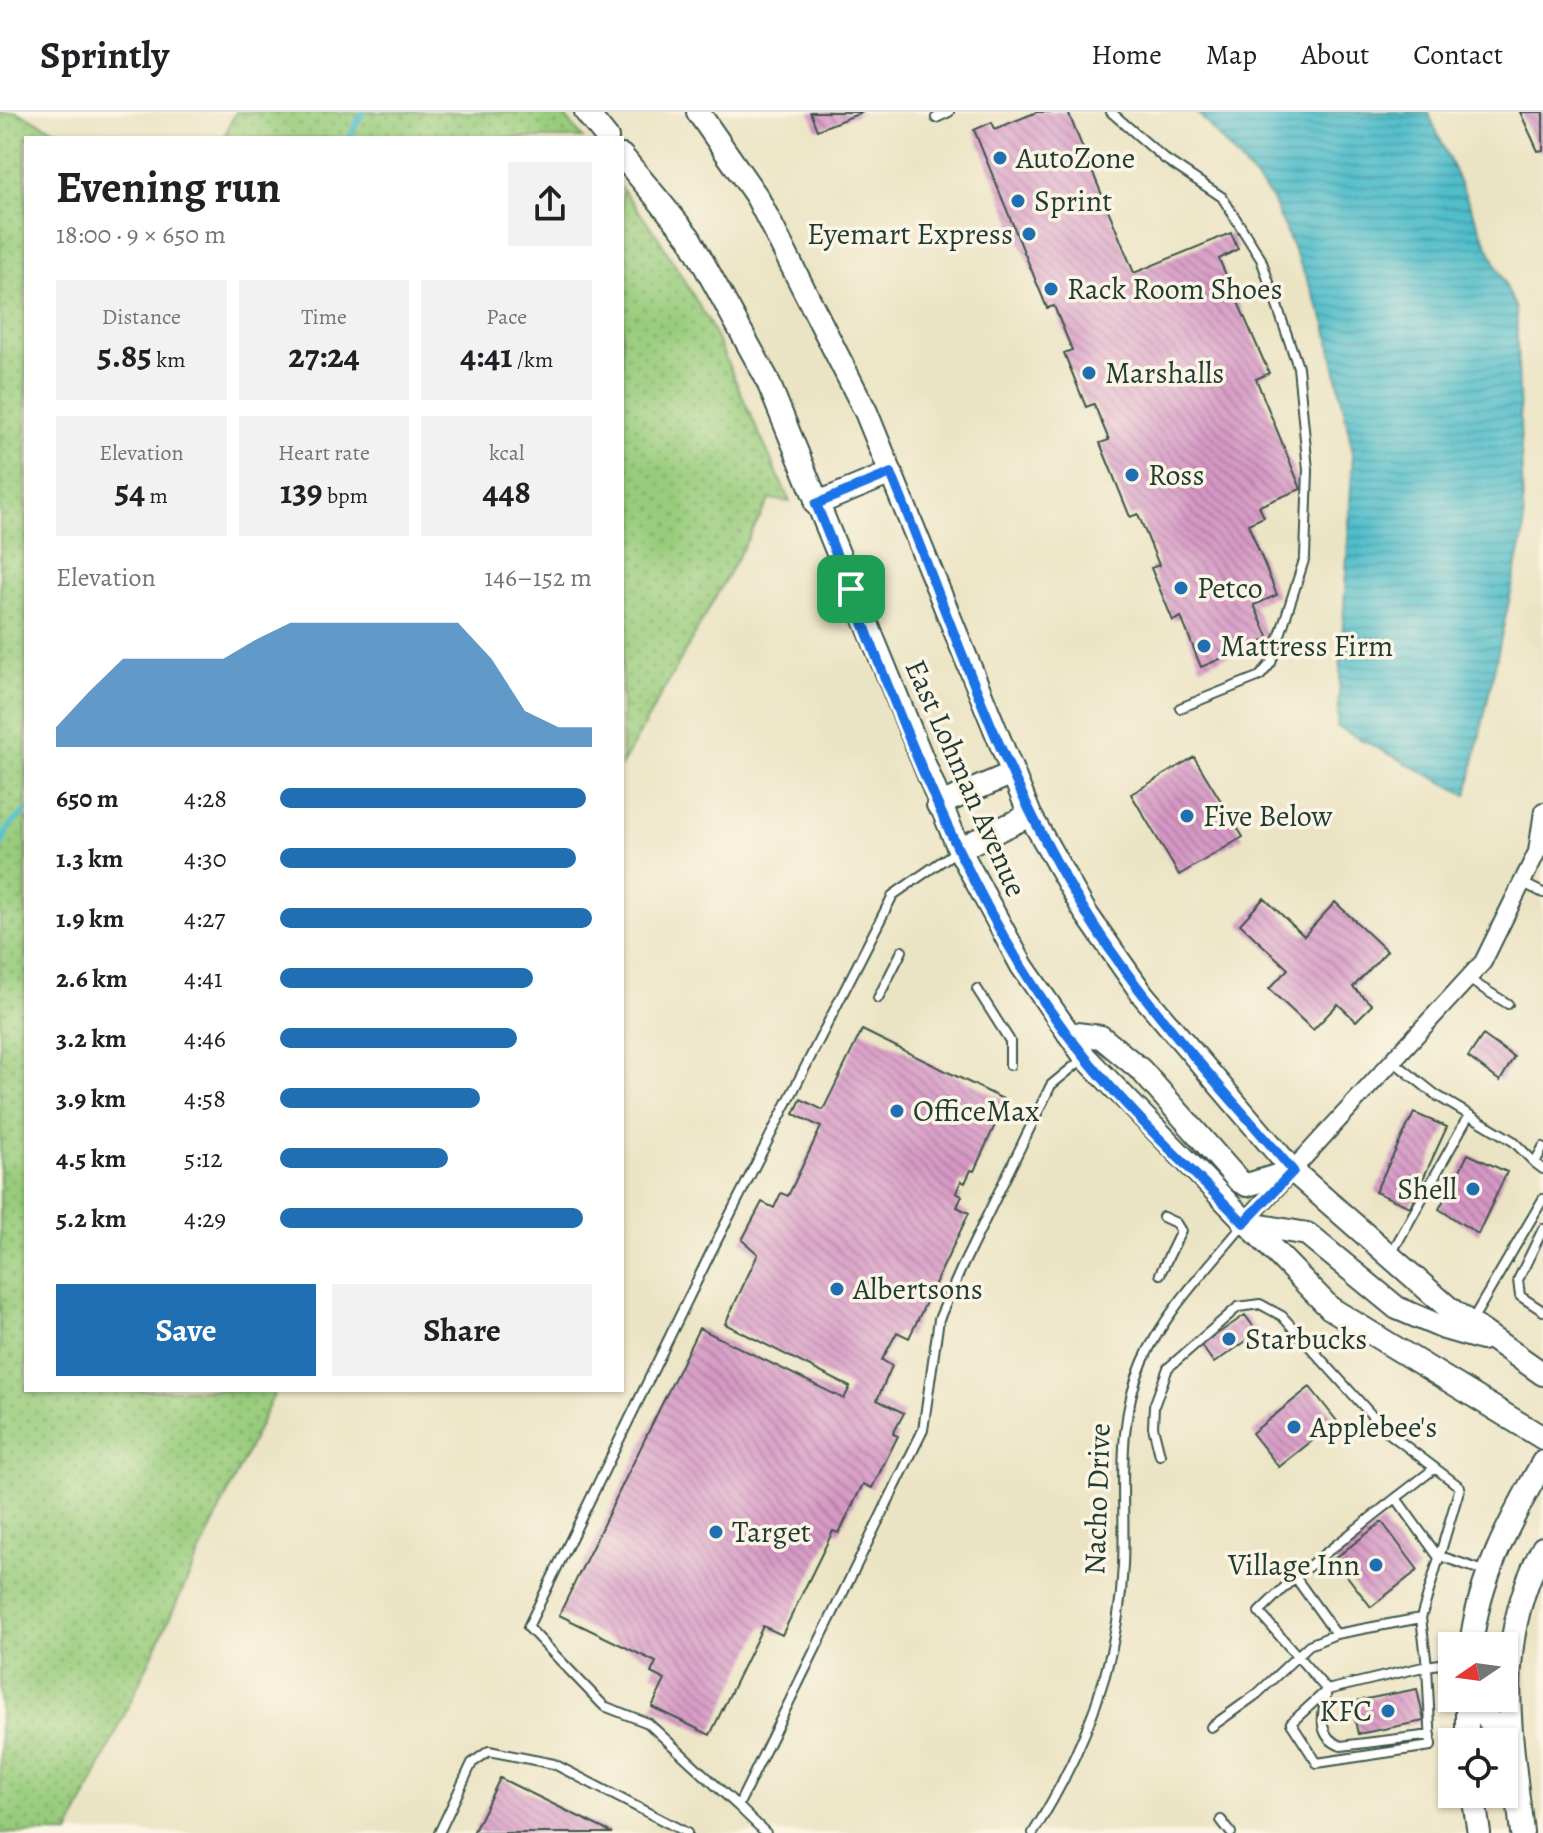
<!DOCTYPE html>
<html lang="en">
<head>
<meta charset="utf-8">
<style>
  body { margin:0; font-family:Alegreya,serif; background:#f2f2f2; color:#202124; height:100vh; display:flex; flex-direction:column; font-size:30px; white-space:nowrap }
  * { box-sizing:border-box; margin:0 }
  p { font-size:26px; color:#757577 }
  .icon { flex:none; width:44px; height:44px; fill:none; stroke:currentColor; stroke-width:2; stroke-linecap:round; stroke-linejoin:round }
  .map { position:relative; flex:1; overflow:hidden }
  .sheet { position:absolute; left:24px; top:24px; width:600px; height:1256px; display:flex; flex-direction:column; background:#fff; border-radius:0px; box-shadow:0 2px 6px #0004 }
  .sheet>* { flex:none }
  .needle { width:52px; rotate:257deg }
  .tools { position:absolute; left:1438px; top:1520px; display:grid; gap:16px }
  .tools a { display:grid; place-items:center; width:80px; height:80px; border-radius:0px; background:#fff; box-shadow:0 2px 6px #0004; font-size:40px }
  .pin { position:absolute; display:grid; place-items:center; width:68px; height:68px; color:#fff; margin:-34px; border-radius:16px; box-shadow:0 4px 12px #0006 }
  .round { display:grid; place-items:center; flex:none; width:84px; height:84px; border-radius:0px; background:#f2f2f2 }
  .head { display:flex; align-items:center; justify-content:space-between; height:136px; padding:0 32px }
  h1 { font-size:44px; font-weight:700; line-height:60px }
  .figures { display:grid; grid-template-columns:repeat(3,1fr); gap:12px; height:136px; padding:8px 32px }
  .figures div { display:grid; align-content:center; border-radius:0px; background:#f2f2f2; text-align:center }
  .figures b { font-size:34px; font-weight:700 }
  .figures small { font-size:22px; font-weight:400 }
  .figures p { font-size:22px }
  .chart { height:224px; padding:16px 32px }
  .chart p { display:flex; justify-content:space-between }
  .chart svg { width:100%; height:144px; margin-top:8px; fill:#1f6fb2; opacity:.7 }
  .cta { display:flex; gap:16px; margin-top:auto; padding:16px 32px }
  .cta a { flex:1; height:92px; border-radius:0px; background:#1f6fb2; color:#fff; font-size:32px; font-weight:700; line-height:92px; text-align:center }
  .cta a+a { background:#f2f2f2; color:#202124 }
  ul { padding:0 32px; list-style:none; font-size:26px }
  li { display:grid; grid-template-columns:128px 96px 1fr; align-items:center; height:60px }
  li i { height:20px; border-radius:10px; background:#1f6fb2 }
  header { display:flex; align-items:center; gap:48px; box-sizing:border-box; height:112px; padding:0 40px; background:#fff; border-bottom:2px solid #e0e0e0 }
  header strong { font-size:38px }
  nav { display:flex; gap:44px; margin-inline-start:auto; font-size:28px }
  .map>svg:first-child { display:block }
</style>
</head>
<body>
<header>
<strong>Sprintly</strong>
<nav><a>Home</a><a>Map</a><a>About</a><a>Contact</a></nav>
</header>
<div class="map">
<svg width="1543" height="1721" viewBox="0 0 1543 1721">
  <defs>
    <pattern id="grass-dots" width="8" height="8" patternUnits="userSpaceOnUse" patternTransform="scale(2)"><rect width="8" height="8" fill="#98cc7c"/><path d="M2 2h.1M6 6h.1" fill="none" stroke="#7ba766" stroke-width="1.8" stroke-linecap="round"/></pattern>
    <pattern id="water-rules" width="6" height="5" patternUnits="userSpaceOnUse" patternTransform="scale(2)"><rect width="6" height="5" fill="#50bdca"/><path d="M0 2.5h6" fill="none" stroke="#429ba5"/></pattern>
    <pattern id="building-back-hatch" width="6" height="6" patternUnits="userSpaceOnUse" patternTransform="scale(2)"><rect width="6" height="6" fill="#d697c5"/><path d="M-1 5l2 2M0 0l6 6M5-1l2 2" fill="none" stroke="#ad7ca1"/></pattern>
  </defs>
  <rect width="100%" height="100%" fill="#fcf5e5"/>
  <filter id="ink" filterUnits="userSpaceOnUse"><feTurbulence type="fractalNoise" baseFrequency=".0125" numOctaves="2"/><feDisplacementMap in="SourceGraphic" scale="16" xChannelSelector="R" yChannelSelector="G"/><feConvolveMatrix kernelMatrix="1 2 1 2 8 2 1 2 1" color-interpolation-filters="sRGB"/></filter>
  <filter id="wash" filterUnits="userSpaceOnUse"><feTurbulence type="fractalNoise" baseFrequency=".006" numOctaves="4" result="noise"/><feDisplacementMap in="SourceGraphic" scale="32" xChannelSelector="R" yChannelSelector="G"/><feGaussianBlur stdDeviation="1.8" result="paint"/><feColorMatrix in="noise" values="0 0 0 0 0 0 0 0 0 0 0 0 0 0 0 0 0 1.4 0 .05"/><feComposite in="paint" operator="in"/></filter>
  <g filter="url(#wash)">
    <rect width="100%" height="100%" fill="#ebe4c4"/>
    <path fill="url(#grass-dots)" stroke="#5c8458" stroke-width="2" d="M0 0H17L72 26H26V1278H276L69 1721H0Z
      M236 0H561L583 26H223Z
      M622 77 658 125 709 210 790 390 770 387 622 653Z"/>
    <path fill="url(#water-rules)" stroke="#387d7f" stroke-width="2" d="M1197 0H1428L1516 197 1524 420 1467 683 1337 615 1353 341 1326 212 1271 85Z"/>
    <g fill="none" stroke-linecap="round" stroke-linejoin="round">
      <path stroke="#50bdca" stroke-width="6" d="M349 26 363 0
        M0 736 9 714 26 699"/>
    </g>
    <g id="blocks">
      <path fill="url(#building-back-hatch)" d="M810 0H863L817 18Z
        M1037 0H1068L1134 161 1231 121 1238 137 1219 147 1269 261 1256 267 1301 377 1259 394 1264 405 1248 412 1277 483 1254 493 1269 527 1201 555 1181 505 1173 509 1151 456 1159 453 1138 402 1130 405 1100 331 1109 328 1094 292 1086 295 1064 241 1072 238 1054 194 1047 196 974 18 992 10 995 17Z
        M1520 0H1543V38L1538 39Z
        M1194 645 1243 725 1179 763 1131 682Z
        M1264 786 1304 824 1335 790 1387 839 1353 875 1372 893 1356 909 1338 892 1313 918 1269 877 1288 857 1240 812Z
        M862 918 1003 987 997 998 1001 1000 974 1059 971 1058 965 1071 961 1069 956 1081 962 1084 957 1095 969 1101 909 1226 897 1220 882 1248 892 1254 877 1288 904 1301 893 1322 898 1324 872 1376 863 1372 839 1421 833 1419 782 1523 763 1514 710 1623 652 1595 665 1568 651 1561 656 1550 559 1503 699 1216 844 1287 850 1275 725 1212 758 1142 742 1128 762 1090 774 1096 781 1081 788 1084 821 1015 794 1002 801 987 823 998Z
        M1483 923 1514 945 1500 969 1468 945Z
        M1414 1001 1447 1015 1410 1095 1375 1080Z
        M1468 1042 1507 1060 1478 1122 1439 1097 1447 1082 1449 1064H1457Z
        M1245 1203 1258 1221 1214 1251 1201 1233Z
        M1310 1275 1337 1309 1279 1355 1252 1321Z
        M1382 1410 1418 1458 1371 1495 1334 1447Z
        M1417 1577 1424 1609 1358 1622 1351 1590Z
        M500 1666 612 1721H473Z"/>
    </g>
  </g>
  <g filter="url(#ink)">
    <use href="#blocks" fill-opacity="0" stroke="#3e564a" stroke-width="2"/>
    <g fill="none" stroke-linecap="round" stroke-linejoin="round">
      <defs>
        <path id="lane" d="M1111 0 1165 47 1222 85 1261 147 1298 255 1308 358 1305 445 1271 551 1260 564 1180 596
          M936 6 949 0
          M1523 771 1543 781
          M1468 867 1508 892
          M977 877 1010 929V953
          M878 886 902 839
          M1393 949 1436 983 1513 1029 1535 1051
          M1543 1035 1535 1051 1543 1057
          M1543 1117 1518 1168 1520 1184 1543 1199
          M1391 1142 1469 1003
          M1160 1162 1181 1119 1176 1111 1163 1105
          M1471 1210 1543 1087
          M1160 1343 1153 1315 1154 1294 1168 1256 1238 1195 1260 1192 1282 1204 1386 1319 1460 1375 1421 1506 1427 1554 1452 1550
          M1435 1356 1396 1386 1437 1443 1487 1460
          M1295 1465 1259 1500 1327 1578 1427 1554 1431 1634 1317 1651 1291 1611 1327 1578
          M1336 1522 1295 1465 1396 1386
          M1327 1578C1323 1601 1315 1624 1341 1634L1431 1623
          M1211 1615 1257 1582 1309 1533 1336 1522 1421 1506
          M738 1694 648 1611 604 1594 528 1515 710 1142 893 783 958 738
          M1221 1708 1231 1721
          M439 1721 472 1651 489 1639 554 1652 687 1721
          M766 1721 738 1694 923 1318 939 1207 961 1157 1051 973 1084 946
          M1033 1721C1084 1640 1119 1549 1123 1453 1126 1384 1114 1315 1143 1249 1166 1198 1209 1155 1244 1112"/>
        <path id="street" d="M1244 1111 1483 850 1537 740 1543 699"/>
        <path id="secondary" d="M586 0 607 26
          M698 0 757 85 866 300 1030 703 1085 800 1143 883 1293 1059 1450 1197 1543 1262
          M622 44 689 125 766 265 959 737 1022 854 1085 945 1330 1196 1543 1326
          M816 392 891 361
          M938 693 1013 661
          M959 737 1030 703
          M1068 921 1101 925 1141 958 1239 1069 1247 1073 1293 1059
          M1244 1111 1307 1122 1397 1196 1444 1216 1482 1227
          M1471 1534C1479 1465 1510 1409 1543 1350
          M1480 1586 1489 1609 1511 1620
          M1467 1630V1586
          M1473 1682 1479 1721
          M1522 1721C1511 1618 1492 1532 1543 1436"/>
      </defs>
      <use href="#lane" stroke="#3e564a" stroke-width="12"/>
      <use href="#street" stroke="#3e564a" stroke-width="20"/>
      <use href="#secondary" stroke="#3e564a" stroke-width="26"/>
      <use href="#lane" stroke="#fff" stroke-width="8"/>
      <use href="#street" stroke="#fff" stroke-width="16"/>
      <use href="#secondary" stroke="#fff" stroke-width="22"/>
    </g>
  </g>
  <g fill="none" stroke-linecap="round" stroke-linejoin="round" filter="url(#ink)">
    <defs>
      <path id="route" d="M891 361C950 506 1002 666 1085 799 1143 894 1222 975 1293 1059L1244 1111C1191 1057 1133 1004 1085 945 961 794 890 572 816 392Z"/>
    </defs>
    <use href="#route" stroke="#fff" stroke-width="16"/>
    <use href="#route" stroke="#1a73e8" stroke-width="10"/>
  </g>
  <g fill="#1f6fb2" stroke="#fcf5e5" stroke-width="3">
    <circle cx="1000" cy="46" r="8"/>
    <circle cx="1018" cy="89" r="8"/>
    <circle cx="1029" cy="122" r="8"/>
    <circle cx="1051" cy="177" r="8"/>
    <circle cx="1089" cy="261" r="8"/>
    <circle cx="1132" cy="363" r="8"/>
    <circle cx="1181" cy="476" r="8"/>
    <circle cx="1204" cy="534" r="8"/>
    <circle cx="1187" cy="704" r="8"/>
    <circle cx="897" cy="999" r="8"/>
    <circle cx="1473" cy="1077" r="8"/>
    <circle cx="837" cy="1177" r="8"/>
    <circle cx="1229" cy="1227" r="8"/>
    <circle cx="1294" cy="1315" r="8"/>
    <circle cx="716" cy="1420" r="8"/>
    <circle cx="1376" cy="1453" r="8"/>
    <circle cx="1388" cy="1599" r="8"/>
  </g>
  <g text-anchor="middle" stroke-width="7" stroke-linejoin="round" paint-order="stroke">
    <g font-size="30" fill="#1f3d34" stroke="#fcf5e5" text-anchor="start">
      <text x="1016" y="56">AutoZone</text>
      <text x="1034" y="99">Sprint</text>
      <text x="1013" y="132" text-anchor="end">Eyemart Express</text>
      <text x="1067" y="187">Rack Room Shoes</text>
      <text x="1105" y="271">Marshalls</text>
      <text x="1148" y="373">Ross</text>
      <text x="1197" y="486">Petco</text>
      <text x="1220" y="544">Mattress Firm</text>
      <text x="1203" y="714">Five Below</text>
      <text x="913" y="1009">OfficeMax</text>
      <text x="1457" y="1087" text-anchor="end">Shell</text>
      <text x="853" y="1187">Albertsons</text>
      <text x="1245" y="1237">Starbucks</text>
      <text x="1310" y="1325">Applebee's</text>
      <text x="732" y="1430">Target</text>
      <text x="1360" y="1463" text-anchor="end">Village Inn</text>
      <text x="1372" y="1609" text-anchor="end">KFC</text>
    </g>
    <g font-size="30" fill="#1f3d34" stroke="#fcf5e5">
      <text transform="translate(966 666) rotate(66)" y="10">East Lohman Avenue</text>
      <text transform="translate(1097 1387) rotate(-88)" y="10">Nacho Drive</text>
    </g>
  </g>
</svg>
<div class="tools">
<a><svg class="needle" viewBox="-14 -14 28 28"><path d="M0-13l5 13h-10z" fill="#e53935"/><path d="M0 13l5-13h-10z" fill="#757577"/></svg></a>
<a><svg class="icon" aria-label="locate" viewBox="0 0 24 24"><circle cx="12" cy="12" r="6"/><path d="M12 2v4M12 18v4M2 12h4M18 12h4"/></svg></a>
</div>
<div class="pin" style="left:851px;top:477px;background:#1e9e55"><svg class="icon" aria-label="arrive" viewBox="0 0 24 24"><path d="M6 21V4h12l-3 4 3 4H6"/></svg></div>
<section class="sheet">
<div class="head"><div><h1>Evening run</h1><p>18:00 · 9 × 650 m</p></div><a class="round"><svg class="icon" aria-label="share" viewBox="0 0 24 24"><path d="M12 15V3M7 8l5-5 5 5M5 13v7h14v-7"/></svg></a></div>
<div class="figures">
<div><p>Distance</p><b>5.85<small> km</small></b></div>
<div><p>Time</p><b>27:24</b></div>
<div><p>Pace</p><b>4:41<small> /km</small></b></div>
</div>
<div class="figures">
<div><p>Elevation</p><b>54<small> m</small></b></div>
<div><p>Heart rate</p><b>139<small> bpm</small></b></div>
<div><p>kcal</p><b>448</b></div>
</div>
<div class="chart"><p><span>Elevation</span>146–152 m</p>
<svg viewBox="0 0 160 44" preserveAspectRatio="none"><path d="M0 44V38L10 27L20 17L30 17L40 17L50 17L60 11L70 6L80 6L90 6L100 6L110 6L120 6L130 17L140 33L150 38L160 38V44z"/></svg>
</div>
<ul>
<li><b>650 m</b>4:28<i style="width:98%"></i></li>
<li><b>1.3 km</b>4:30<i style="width:95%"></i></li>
<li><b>1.9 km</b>4:27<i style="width:100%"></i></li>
<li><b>2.6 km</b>4:41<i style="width:81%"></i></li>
<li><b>3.2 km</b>4:46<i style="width:76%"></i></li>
<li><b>3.9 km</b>4:58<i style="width:64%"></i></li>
<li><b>4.5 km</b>5:12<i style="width:54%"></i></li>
<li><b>5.2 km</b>4:29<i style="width:97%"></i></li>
</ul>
<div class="cta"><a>Save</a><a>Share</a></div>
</section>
</div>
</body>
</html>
